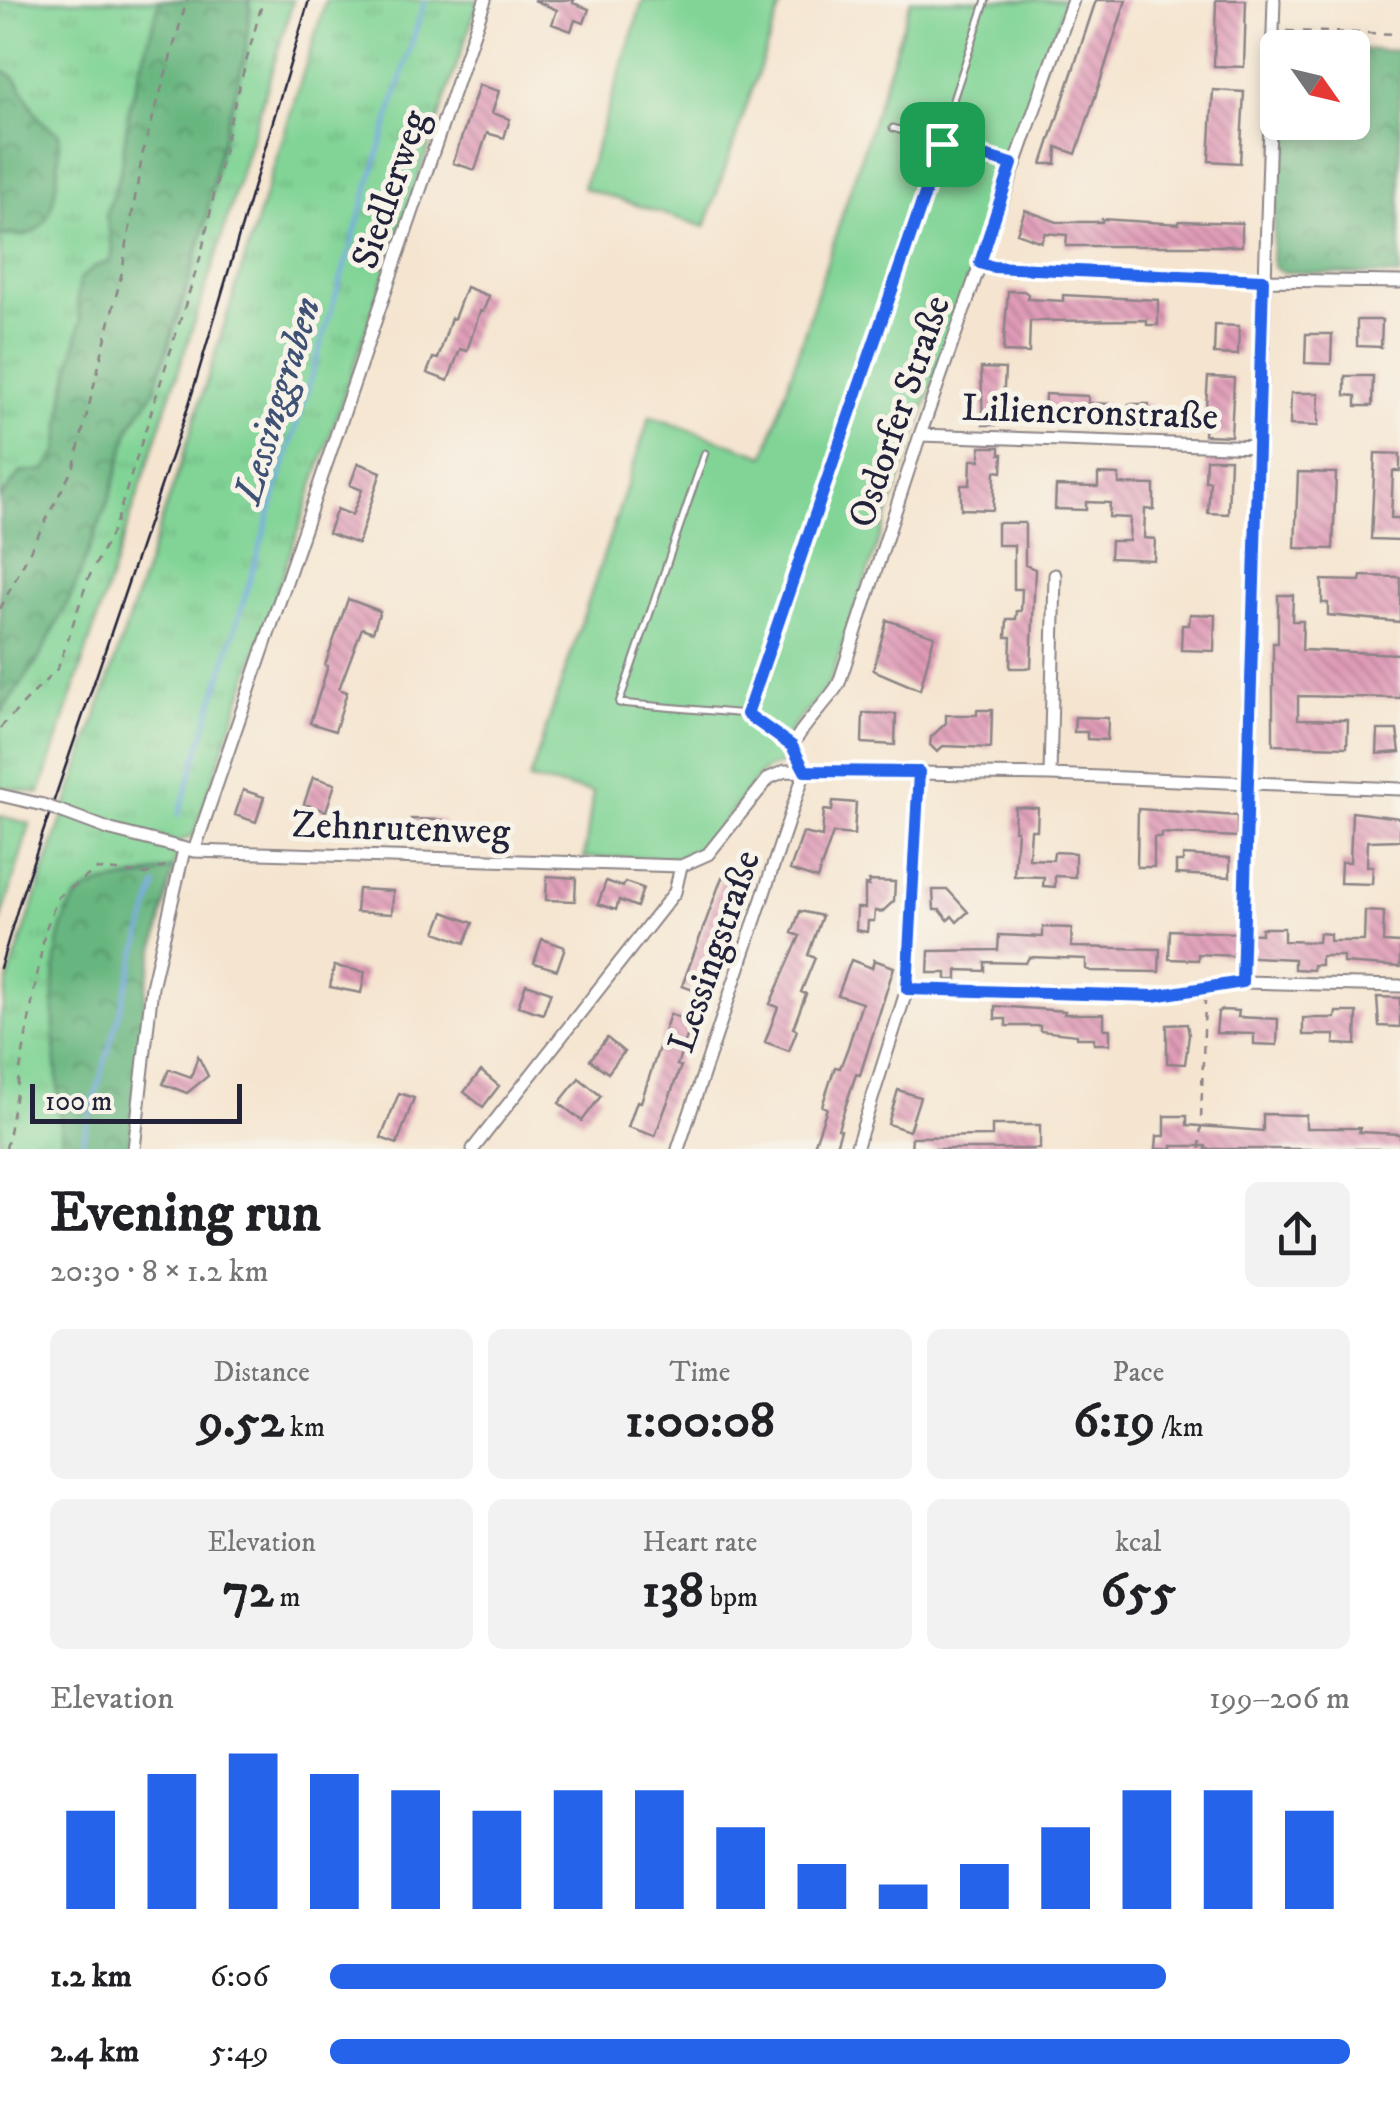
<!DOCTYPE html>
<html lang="en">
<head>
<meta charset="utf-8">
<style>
  body { margin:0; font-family:"IM FELL DW Pica",serif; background:#f2f2f2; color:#202124; height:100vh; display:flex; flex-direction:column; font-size:38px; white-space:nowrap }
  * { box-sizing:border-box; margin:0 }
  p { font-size:32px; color:#757577 }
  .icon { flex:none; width:55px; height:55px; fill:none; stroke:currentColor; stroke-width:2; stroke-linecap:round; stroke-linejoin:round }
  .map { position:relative; height:1149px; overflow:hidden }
  .sheet { display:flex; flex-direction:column; background:#fff; flex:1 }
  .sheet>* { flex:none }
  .needle { width:65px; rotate:124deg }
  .tools { position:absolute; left:1260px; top:30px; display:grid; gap:20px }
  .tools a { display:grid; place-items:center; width:110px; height:110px; border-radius:15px; background:#fff; box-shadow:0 5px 15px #0003; font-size:50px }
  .scale { position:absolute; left:30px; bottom:25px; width:212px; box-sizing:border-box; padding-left:10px; border:5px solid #22223b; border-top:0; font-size:28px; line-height:35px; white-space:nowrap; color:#22223b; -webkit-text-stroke:8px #f7f3e8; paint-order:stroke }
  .pin { position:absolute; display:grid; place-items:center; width:85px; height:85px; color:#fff; margin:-42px; border-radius:20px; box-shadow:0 5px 15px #0006 }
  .round { display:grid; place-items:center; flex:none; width:105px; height:105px; border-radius:15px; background:#f2f2f2 }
  .headline { display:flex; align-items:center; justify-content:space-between; height:170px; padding:0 50px }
  h1 { font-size:55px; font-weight:800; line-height:75px }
  .stats { display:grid; grid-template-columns:repeat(3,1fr); gap:15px; height:170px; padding:10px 50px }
  .stats div { display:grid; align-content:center; border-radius:15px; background:#f2f2f2; text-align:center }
  .stats b { font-size:50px; font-weight:800 }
  .stats small { font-size:28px; font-weight:400 }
  .stats p { font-size:28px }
  .chart { height:280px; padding:20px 50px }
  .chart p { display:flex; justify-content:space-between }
  .chart svg { width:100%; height:180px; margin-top:10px; stroke:#2563eb; stroke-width:6 }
  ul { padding:0 50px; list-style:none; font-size:32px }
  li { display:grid; grid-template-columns:160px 120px 1fr; align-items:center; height:75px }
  li i { height:25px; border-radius:12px; background:#2563eb }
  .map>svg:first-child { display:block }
</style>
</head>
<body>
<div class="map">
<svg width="1400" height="1149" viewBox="0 0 1400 1149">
  <defs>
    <pattern id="grass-tufts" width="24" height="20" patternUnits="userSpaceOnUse" patternTransform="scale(2.5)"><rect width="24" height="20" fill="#81d496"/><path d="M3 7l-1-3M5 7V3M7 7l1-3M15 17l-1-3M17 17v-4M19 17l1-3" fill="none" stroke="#6fb682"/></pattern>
    <pattern id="forest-crowns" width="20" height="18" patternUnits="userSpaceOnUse" patternTransform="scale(2.5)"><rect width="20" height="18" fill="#68b67f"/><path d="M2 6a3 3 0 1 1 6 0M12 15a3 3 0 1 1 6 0" fill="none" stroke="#559469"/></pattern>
    <pattern id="building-back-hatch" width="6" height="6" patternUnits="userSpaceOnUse" patternTransform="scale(2.5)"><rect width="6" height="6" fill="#e09bb7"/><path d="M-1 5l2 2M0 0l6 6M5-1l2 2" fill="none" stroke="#b57e96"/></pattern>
  </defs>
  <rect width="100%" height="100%" fill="#f7f3e8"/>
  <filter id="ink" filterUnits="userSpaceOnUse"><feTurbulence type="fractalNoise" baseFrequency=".01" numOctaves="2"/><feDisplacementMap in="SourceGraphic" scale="20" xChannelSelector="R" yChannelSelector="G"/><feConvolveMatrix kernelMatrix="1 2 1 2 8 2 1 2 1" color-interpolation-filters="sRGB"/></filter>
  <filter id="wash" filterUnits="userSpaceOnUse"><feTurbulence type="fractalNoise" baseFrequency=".0048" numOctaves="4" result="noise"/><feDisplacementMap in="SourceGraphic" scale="40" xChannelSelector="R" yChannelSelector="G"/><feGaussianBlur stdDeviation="2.25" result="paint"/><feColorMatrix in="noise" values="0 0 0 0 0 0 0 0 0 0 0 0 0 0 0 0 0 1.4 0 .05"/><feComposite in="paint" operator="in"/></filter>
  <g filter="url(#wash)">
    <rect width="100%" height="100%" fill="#f5e5d0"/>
    <path fill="url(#grass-tufts)" stroke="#527b68" stroke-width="2.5" d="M0 0H160L130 105 120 173 106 215 113 250 111 262 94 267 77 303 81 321 65 391 58 452 45 470 20 473 0 499V235L23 236 59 134C52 129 44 125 40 119 26 103 22 75 0 70Z
      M250 0H293L216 256 40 793 0 787V714L39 658 72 594 112 491 130 427 154 391 187 290 205 227 217 163 246 51Z
      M326 0H479L194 835 181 840 174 867C145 877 116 879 88 889L61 1109 62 1149H0V1021L9 977 182 460Z
      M0 816 30 824 0 924Z"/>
    <path fill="url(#forest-crowns)" stroke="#456c5d" stroke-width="2.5" d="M160 0H250L246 51 217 162 205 226 154 391 130 427 112 491 72 594 39 658 0 714V499L20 473 45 470 58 452 65 391 81 321 77 303 80 279 94 267 111 261 113 250 106 215 120 173 130 105Z
      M1353 49 1400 51V276L1282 272 1274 267 1272 260 1278 123 1352 122Z
      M0 70C22 74 26 103 40 119 45 125 52 129 59 134 60 156 57 215 39 228 28 238 14 236 0 235Z
      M174 867 146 988 130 1149H62C61 1093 33 923 86 891 104 879 125 882 145 877 155 875 165 870 174 867Z"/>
    <path fill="#81d496" stroke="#527b68" stroke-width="2.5" d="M643 0H783L705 227 583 188Z
      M911 0H1066L830 682C818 709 774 728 788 761L763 771 703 848 678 858H584L593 792 529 780 650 416 765 456Z"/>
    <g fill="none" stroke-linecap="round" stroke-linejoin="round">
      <path stroke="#78a9e3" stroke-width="4" d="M179 815 425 0
        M80 1149 156 886"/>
    </g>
    <g id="blocks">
      <path fill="url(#building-back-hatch)" d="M534 0H574L573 3 589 9 584 23 575 20 571 31 552 24 557 10Z
        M1096 0H1126L1102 76 1076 154 1057 147 1056 164H1042Z
        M1216 0H1246L1244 67 1214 66Z
        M479 85 499 91 492 113 510 119 504 138 487 133 475 170 453 163Z
        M1213 90 1244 92 1240 163 1209 161Z
        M1025 210 1057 222H1102V219L1179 224V221L1242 223V246H1066L1067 235 1045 233 1041 242 1017 233Z
        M466 287 489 296 483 312 480 311 467 351 460 349 448 381 427 373 433 358 438 359 451 318 454 319Z
        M1008 291H1024L1028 294V299L1063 301V295L1158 300V325H1147V320L1030 321 1029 353 1003 352Z
        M1357 320H1382L1381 347 1357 346Z
        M1215 325 1239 326 1238 355 1214 354Z
        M1306 334H1332L1331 364 1305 363Z
        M981 368 1005 369 1003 405H1019V419L998 418V425H983Z
        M1345 376H1373L1372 406H1356V396L1345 395Z
        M1208 377 1234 378 1231 436 1204 435Z
        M1291 393H1319L1318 426 1290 425Z
        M1045 394 1088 396V403L1108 404 1107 422H1044Z
        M1129 404H1149L1148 418H1155L1154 430 1128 429Z
        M980 447H1000V454H1003L1002 472 995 471 993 510 961 509V485H970L971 460H980Z
        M1375 453 1400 454V471H1393L1391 518H1400V540L1371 539Z
        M1206 459H1230L1228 514 1208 513 1210 481H1205Z
        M358 463 381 472 358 544 328 533 337 509 352 515 362 490 350 485Z
        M1298 472 1336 473 1333 549 1295 548Z
        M1098 474 1119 475V484L1154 485V510L1145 509 1144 538 1155 539 1154 560 1110 558 1111 541H1129L1130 518 1109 517 1110 503 1086 502V510L1055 509 1056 486 1098 487Z
        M997 523H1025V565L1035 569 1031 668H1010L1011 637H1006L1007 619H1016L1017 611H1021L1022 589H1014V545H997Z
        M1361 576 1400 577V622L1328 615V603H1322V580L1360 581Z
        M1278 595H1293L1292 621H1303L1302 650 1400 654V698L1298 696V719L1348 720 1347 747 1273 745V643H1278Z
        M348 599 380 611 373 632 362 628 339 689 347 692 335 731 310 723 328 666 325 665Z
        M1190 614 1215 615 1214 651 1181 650 1182 625H1189Z
        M887 620 934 636 920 690 873 670Z
        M977 710H992L991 748 943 746 937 752 930 745 931 737 946 723V715H977Z
        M863 713 896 714 895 745 862 743Z
        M1075 717 1108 718 1107 740 1087 739V732H1074Z
        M1378 730H1397L1400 752 1377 754Z
        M313 777 335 784 326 811 304 804Z
        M243 790 264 797 256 822 235 815Z
        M833 801 856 803 854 835 833 833 817 879 790 870 803 833 822 837 824 810 832 811Z
        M1015 807 1038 808 1037 830H1031L1029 859 1053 860 1054 852 1075 853V877L1055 876V887L1043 886 1044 877 1014 876 1017 830H1014Z
        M1138 809 1237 816V837L1161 833V837H1154V867H1137Z
        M1352 812 1400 818V840L1368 841 1367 866H1373L1372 884 1340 883 1341 862H1350Z
        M411 819 443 820 442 841 410 839Z
        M1183 855 1230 858V877L1176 874V862H1183Z
        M547 876 576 878 575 901 546 900Z
        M722 877 743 884 704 994 682 986Z
        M606 881 623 887 625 882 643 888 637 907 619 900 616 910 598 904Z
        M869 881 895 882 894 901 882 912 875 911 874 921H868L867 932 856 930 857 908H865V885L869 886Z
        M358 889 393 891 392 914 356 912Z
        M933 890H948L968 912 957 922 952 916 948 920 940 910H934Z
        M800 911 822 916 808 955 815 958 801 992 806 994 793 1028 797 1030 789 1051 765 1042 778 1007 770 1004 800 936 792 933Z
        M1365 911 1384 912 1383 942 1400 943V967L1343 963V956H1321V965H1313V970L1294 969V959L1198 954V960L1169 959 1170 930 1261 934V928H1284V941L1318 942 1319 933 1330 934V941H1364Z
        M444 912 473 923 465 943 436 932Z
        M1043 927 1072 928 1071 947 1160 949 1159 972 1091 971 1086 969V959L1029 957 1026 963 985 962V971L957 970V980H946V973H928L929 951 998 950 999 935 1043 937Z
        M542 939 565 947 557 970 534 963Z
        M851 960 872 968 874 960 894 967 860 1075 856 1074 838 1129 841 1130 835 1149H824L814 1146 827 1108 822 1106 835 1067 840 1068 848 1047 862 1003 838 995Z
        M334 966 365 972 361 993 330 987Z
        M526 984 551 992 543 1014 518 1006Z
        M1377 997 1400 998V1027L1379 1026Z
        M995 1006 1065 1011 1064 1014H1104V1029H1110V1044H1094V1038H1077V1035L1040 1031V1026H1006V1019H995Z
        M1222 1010 1239 1011 1238 1017 1278 1019 1277 1045 1254 1044V1034L1216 1033 1218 1012Z
        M1336 1012H1357L1356 1045 1334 1044 1335 1035H1303V1018H1335Z
        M670 1014 692 1022 677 1065 681 1066 655 1136 628 1127 637 1101 641 1102Z
        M1187 1024 1189 1035 1185 1064 1167 1063V1025Z
        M607 1038 624 1052 608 1073 590 1060Z
        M198 1056 208 1076 187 1093 163 1084 169 1069 191 1077Z
        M481 1071 499 1086 483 1107 464 1092Z
        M579 1078 601 1096 582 1121 559 1103Z
        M898 1090 920 1097 909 1131 888 1124Z
        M399 1093 414 1098 397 1144 381 1138Z
        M1263 1114 1306 1115V1128H1360L1359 1132 1400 1134V1149H1206V1146H1172V1149H1156L1157 1136H1165V1116H1187V1125L1263 1131Z
        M992 1125H1040V1149H911L912 1137 992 1136Z"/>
    </g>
  </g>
  <g filter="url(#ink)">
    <use href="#blocks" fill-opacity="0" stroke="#8c8486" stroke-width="2.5"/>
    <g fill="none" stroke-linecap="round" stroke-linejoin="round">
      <defs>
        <path id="service" d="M893 128 939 142
          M939 142 986 0
          M705 453 619 703 747 714
          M790 744 747 714 942 143 1012 164"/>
        <path id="minor" d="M979 263 993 267 1263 280 1400 282
          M920 435 1258 447
          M805 771C801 765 794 757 793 750 791 735 830 701 839 683L920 435 1073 0
          M1050 775 1055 575
          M1249 785 1274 0
          M0 795 43 805
          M60 811 111 830 194 851 681 866 708 854 769 778 785 771 1050 775 1400 789
          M194 851 485 0
          M907 989 1155 995 1242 982 1400 986
          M134 1149 152 987 184 850
          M473 1149 675 892 681 866
          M678 1149 805 771
          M856 1149 907 989 919 772"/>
      </defs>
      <use href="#service" stroke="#8c8486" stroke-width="9"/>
      <use href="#minor" stroke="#8c8486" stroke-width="15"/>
      <path stroke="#8c8486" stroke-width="2.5" stroke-dasharray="8 8" stroke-linecap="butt" d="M1287 31 1400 34
        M0 609 74 466 122 272 143 152 187 0
        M0 728 58 668 88 579 115 526 201 255 231 117 263 0
        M1242 971 1248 799
        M6 1149 45 931 58 897 97 869 146 874 167 865
        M1200 1149 1205 1001"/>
      <use href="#service" stroke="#fff" stroke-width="5"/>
      <use href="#minor" stroke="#fff" stroke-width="11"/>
      <path stroke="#22223b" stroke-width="2.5" d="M0 968 21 897 189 404 309 0"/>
      <defs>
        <path id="minor-bridge" d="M43 805 60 811"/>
      </defs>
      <use href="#minor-bridge" stroke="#8c8486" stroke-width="15" stroke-linecap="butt"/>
      <use href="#minor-bridge" stroke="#fff" stroke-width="11"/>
    </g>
  </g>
  <g fill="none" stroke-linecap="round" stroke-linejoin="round" filter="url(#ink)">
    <defs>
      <path id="route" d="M942 144 1012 164 980 263 993 267 1263 280 1242 982 1154 996 907 989 919 772 805 771 792 746 747 714Z"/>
    </defs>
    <use href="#route" stroke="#fff" stroke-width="20"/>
    <use href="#route" stroke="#2563eb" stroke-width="12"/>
  </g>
  <g text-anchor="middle" stroke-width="10" stroke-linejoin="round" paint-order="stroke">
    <g font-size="38" fill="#22223b" stroke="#f7f3e8">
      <text transform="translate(389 189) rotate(-71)" y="13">Siedlerweg</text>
      <text transform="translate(898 411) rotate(-71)" y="13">Osdorfer Straße</text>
      <text transform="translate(1090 411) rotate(2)" y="13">Liliencronstraße</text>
      <text transform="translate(401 827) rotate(2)" y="13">Zehnrutenweg</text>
      <text transform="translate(713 951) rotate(-71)" y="13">Lessingstraße</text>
    </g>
    <g font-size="40" font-style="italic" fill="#405176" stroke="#f7f3e8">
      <text transform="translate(276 400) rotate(-73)" y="14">Lessinggraben</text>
    </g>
  </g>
</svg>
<div class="tools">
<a><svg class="needle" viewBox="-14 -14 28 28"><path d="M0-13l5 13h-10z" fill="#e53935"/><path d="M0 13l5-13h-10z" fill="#757577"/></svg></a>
</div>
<div class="scale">100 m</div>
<div class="pin" style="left:942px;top:144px;background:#1e9e55"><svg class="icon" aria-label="arrive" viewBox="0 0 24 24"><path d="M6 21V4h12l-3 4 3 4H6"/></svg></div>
</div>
<section class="sheet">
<div class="headline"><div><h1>Evening run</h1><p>20:30 · 8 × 1.2 km</p></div><a class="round"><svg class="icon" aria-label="share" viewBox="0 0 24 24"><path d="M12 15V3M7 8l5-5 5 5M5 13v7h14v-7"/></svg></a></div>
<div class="stats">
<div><p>Distance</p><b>9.52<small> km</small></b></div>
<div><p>Time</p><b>1:00:08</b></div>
<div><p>Pace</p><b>6:19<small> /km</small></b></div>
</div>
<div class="stats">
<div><p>Elevation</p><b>72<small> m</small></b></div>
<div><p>Heart rate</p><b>138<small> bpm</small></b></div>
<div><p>kcal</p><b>655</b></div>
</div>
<div class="chart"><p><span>Elevation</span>199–206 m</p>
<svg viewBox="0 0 160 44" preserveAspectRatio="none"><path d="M5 44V20M15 44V11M25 44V6M35 44V11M45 44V15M55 44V20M65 44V15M75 44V15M85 44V24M95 44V33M105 44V38M115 44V33M125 44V24M135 44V15M145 44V15M155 44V20"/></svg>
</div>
<ul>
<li><b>1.2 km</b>6:06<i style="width:82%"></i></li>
<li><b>2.4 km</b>5:49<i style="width:100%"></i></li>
</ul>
</section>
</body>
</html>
